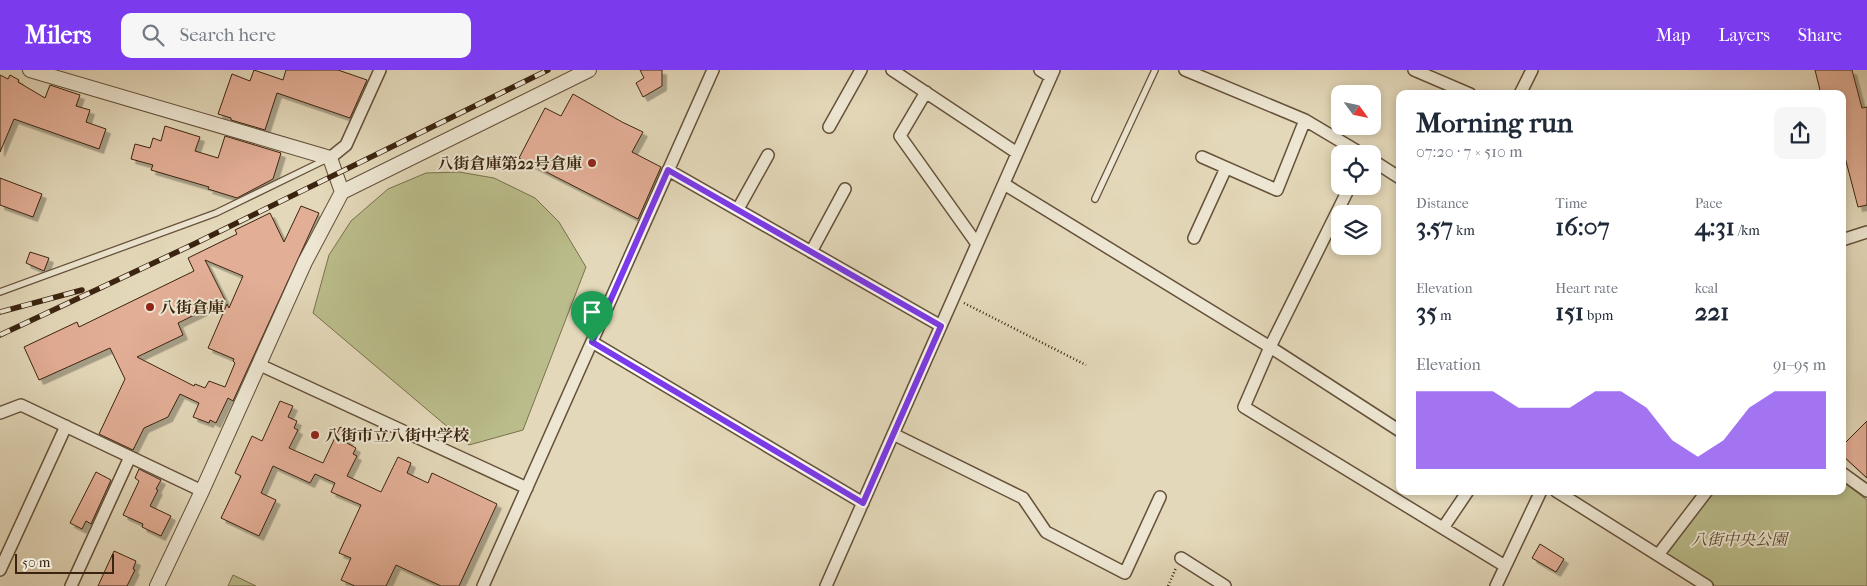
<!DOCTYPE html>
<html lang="en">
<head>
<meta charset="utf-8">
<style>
  body { margin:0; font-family:"IM FELL French Canon","Noto Serif JP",serif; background:#f6f6f7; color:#1f2937; height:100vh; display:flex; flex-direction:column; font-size:19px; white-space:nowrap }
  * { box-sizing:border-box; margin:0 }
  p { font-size:16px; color:#747a83 }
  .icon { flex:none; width:28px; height:28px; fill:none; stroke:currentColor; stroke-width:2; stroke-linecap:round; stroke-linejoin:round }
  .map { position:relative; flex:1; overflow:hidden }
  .side { position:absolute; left:1396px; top:20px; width:450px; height:405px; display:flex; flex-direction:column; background:#fff; border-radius:10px; box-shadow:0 2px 8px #0003 }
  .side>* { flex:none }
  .needle { width:32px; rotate:123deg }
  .controls { position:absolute; left:1331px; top:15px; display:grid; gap:10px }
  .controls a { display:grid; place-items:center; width:50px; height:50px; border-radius:10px; background:#fff; box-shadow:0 2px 8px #0003; font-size:25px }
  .scale { position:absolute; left:15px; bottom:12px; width:99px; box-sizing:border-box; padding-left:5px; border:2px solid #3b240f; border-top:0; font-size:14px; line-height:18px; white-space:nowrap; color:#3b240f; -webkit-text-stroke:4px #ede6d2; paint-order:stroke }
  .pin { position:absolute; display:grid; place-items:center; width:42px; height:42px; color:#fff; margin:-51px -21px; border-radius:50% 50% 50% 0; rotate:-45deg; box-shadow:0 0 5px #0007 }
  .pin .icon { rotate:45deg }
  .round { display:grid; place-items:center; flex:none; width:52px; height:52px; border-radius:10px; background:#f6f6f7 }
  .headline { display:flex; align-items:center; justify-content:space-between; height:85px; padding:0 20px }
  h1 { font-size:28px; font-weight:700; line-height:38px }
  .metrics { display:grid; grid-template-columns:repeat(3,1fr); gap:8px; height:85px; padding:5px 20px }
  .metrics div { display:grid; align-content:center }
  .metrics b { font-size:25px; font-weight:700 }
  .metrics small { font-size:14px; font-weight:400 }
  .metrics p { font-size:14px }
  .chart { height:140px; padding:10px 20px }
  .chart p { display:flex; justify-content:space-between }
  .chart svg { width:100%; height:90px; margin-top:5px; fill:#7c3aed; opacity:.7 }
  header { display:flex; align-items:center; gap:30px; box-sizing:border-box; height:70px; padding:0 25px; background:#7c3aed; color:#fff }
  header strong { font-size:24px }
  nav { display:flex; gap:28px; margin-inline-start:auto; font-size:18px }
  .search { width:350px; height:45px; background:#f6f6f7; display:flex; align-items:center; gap:12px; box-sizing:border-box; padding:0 18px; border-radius:10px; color:#747a83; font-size:19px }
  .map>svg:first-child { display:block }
</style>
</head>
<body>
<header>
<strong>Milers</strong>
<div class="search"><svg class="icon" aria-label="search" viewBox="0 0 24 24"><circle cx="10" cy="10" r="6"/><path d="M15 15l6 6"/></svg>Search here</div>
<nav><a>Map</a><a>Layers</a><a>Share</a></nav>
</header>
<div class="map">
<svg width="1867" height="516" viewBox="0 0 1867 516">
  <defs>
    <filter id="shadow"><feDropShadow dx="4.5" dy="4.5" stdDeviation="0" flood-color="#0004"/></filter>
  </defs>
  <rect width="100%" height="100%" fill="#e3d8b9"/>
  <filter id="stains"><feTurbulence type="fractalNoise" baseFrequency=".004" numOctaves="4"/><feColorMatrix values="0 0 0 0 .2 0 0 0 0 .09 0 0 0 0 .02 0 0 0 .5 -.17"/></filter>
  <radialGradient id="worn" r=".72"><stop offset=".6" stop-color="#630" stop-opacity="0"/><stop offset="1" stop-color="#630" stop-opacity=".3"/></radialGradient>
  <path fill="#babd8b" stroke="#7a704d" d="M459 102 494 108 535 128 559 152 586 197 523 360 469 375 313 243 329 185 351 151 388 119 426 103Z
    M1843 412 1867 430V516H1716L1664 484 1713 421H1842Z
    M233 505 256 516H228Z"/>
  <path fill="#e3ae96" stroke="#3b240f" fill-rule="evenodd" filter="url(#shadow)" d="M254 0 283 10 286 0H338L367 10 350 48 277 23 265 60 231 50V48L218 44 232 4 250 11Z
    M640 0H662V16L643 27 636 13 644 8Z
    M1815 0H1852L1862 38 1867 37V135L1858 137 1842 76V24H1821Z
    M0 5 8 9 10 5 19 10 18 12 45 28 50 15 80 25 76 36 90 40 86 52 106 59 99 79 14 49 0 82Z
    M573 24 622 52 643 62 632 82 661 97 638 149 519 88 545 38 561 46Z
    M165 56 200 67 195 81 218 88 225 66 281 83 273 109 237 128 208 119 209 117 151 100 153 95 131 89 135 74 150 78 153 68 161 71Z
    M0 108 42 124 33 147 0 135Z
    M301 136 319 143 233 331 228 328 216 353 210 350 209 353 193 347 199 333 180 324 168 347 144 358 133 380 99 364 125 309 110 278 39 310 24 277 77 252 79 257 194 201 188 188 237 164 235 160 270 143 284 172ZM205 190 243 206 229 238 227 234 208 278 234 289 233 291 235 293 225 317 209 311 205 318 195 314 194 316 137 287 183 265 178 253 225 230Z
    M30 182 49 188 44 201 26 193Z
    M280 331 293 336 288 347 297 351 294 358 298 360 289 378 323 393 340 357 352 362 347 373 356 378 353 384 357 386 347 406 381 422 398 387 411 393 407 403 428 413 432 403 497 434 459 516H441L396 495 386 516H355L341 510 351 488 339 483 361 435 331 422 335 413 315 404 310 413 273 396 261 423 276 430 259 466 221 448 241 406 235 403 252 366 262 371Z
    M1867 351V408L1842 385V376Z
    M139 399 161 410 156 419 158 420 150 436 171 446 161 466 142 457 143 454 123 445 139 411 135 408Z
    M96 402 111 410 91 454 86 451 82 459 70 453Z
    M1540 474 1564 489 1556 502 1532 488Z
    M114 481 136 491 133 499 135 500 127 516H98Z"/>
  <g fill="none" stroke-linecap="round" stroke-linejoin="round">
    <defs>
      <path id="service" d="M1095 129 1155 0
        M0 222 216 143 327 89"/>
      <path id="minor" d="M892 0 1017 83
        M1040 0 1051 7
        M1185 0 1305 50 1362 84
        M1414 0 1470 24
        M926 22 900 66 977 174
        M1520 24 1532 0
        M829 57 861 0
        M1202 87 1277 120 1305 50
        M330 88 346 75 380 0
        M1372 90 1400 108
        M668 100 941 256
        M1004 114 1270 277 1400 361
        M1350 116 1270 277 1244 337 1505 496
        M738 139 768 85
        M1194 168 1226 98
        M1842 170 1867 162
        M811 182 845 119
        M592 272 863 433
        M260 295 527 418
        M0 343 21 335 202 421
        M893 364 1023 428 1046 462 1125 503 1160 427
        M1842 403 1867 421
        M1556 421 1707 516
        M1443 458 1468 421
        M1658 485 1707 421
        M1181 488 1225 516
        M0 500 66 356
        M71 516 130 387
        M483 516 713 0
        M826 516 1054 0
        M1496 516 1541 421"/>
      <path id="tertiary" d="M30 0 330 88 342 122
        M157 516 202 421 305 192 342 122 589 0"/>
    </defs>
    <use href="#service" stroke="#65513a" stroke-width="8"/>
    <use href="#minor" stroke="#65513a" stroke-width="14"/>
    <use href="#tertiary" stroke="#65513a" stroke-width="16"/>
    <path stroke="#3b240f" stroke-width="2.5" stroke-dasharray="1 2.5" stroke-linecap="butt" d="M964 233 1086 295
      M1168 516 1176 498"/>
    <use href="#service" stroke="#ede6d2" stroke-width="5.5"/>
    <use href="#minor" stroke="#ede6d2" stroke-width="11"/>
    <use href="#tertiary" stroke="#ede6d2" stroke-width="14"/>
    <defs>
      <path id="rail" d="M0 242 82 220
        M0 265 194 174 548 0"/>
    </defs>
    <use href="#rail" stroke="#3b240f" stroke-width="5.5"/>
    <use href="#rail" stroke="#ede6d2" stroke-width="4" stroke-dasharray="11" stroke-linecap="butt"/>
  </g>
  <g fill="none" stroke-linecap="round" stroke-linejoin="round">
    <defs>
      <path id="route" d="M668 100 941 256 863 433 592 272Z"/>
    </defs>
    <use href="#route" stroke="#fff" stroke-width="10"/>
    <use href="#route" stroke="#7c3aed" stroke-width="6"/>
  </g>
  <g fill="#8f2418" stroke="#ede6d2" stroke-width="2">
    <circle cx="592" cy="93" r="5"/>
    <circle cx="150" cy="237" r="5"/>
    <circle cx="315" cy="365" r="5"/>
  </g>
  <g text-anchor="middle" stroke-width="4" stroke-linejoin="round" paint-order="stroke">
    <g font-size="16" font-weight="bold" fill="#3b240f" stroke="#ede6d2" text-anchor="start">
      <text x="582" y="99" text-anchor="end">八街倉庫第22号倉庫</text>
      <text x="160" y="243">八街倉庫</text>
      <text x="325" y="371">八街市立八街中学校</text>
    </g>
    <g font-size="16" font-style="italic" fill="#5b4a2e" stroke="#ede6d2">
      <text x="1739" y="475">八街中央公園</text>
    </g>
  </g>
  <rect width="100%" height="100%" filter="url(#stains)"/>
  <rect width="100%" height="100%" fill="url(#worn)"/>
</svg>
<div class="controls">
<a><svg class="needle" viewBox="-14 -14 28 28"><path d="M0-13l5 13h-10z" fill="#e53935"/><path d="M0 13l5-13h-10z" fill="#747a83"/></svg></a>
<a><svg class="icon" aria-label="locate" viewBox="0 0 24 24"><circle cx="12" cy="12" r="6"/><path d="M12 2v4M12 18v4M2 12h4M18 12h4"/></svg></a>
<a><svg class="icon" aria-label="layers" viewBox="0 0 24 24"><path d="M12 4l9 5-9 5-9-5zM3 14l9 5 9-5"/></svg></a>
</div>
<div class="scale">50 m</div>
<div class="pin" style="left:592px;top:272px;background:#1e9e55"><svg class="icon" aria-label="arrive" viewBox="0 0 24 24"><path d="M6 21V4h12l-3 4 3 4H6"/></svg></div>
<section class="side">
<div class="headline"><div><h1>Morning run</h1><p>07:20 · 7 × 510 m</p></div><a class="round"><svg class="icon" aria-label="share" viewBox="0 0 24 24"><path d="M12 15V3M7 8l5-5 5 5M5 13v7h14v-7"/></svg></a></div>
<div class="metrics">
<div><p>Distance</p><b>3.57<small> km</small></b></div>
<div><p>Time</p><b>16:07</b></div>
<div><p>Pace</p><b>4:31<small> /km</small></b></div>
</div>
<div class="metrics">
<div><p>Elevation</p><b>35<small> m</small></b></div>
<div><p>Heart rate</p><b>151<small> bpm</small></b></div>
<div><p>kcal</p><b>221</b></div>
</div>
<div class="chart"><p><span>Elevation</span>91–95 m</p>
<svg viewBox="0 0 160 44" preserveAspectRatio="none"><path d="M0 44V6L10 6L20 6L30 6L40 14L50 14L60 14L70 6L80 6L90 14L100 30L110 38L120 30L130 14L140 6L150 6L160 6V44z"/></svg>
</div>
</section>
</div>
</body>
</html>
